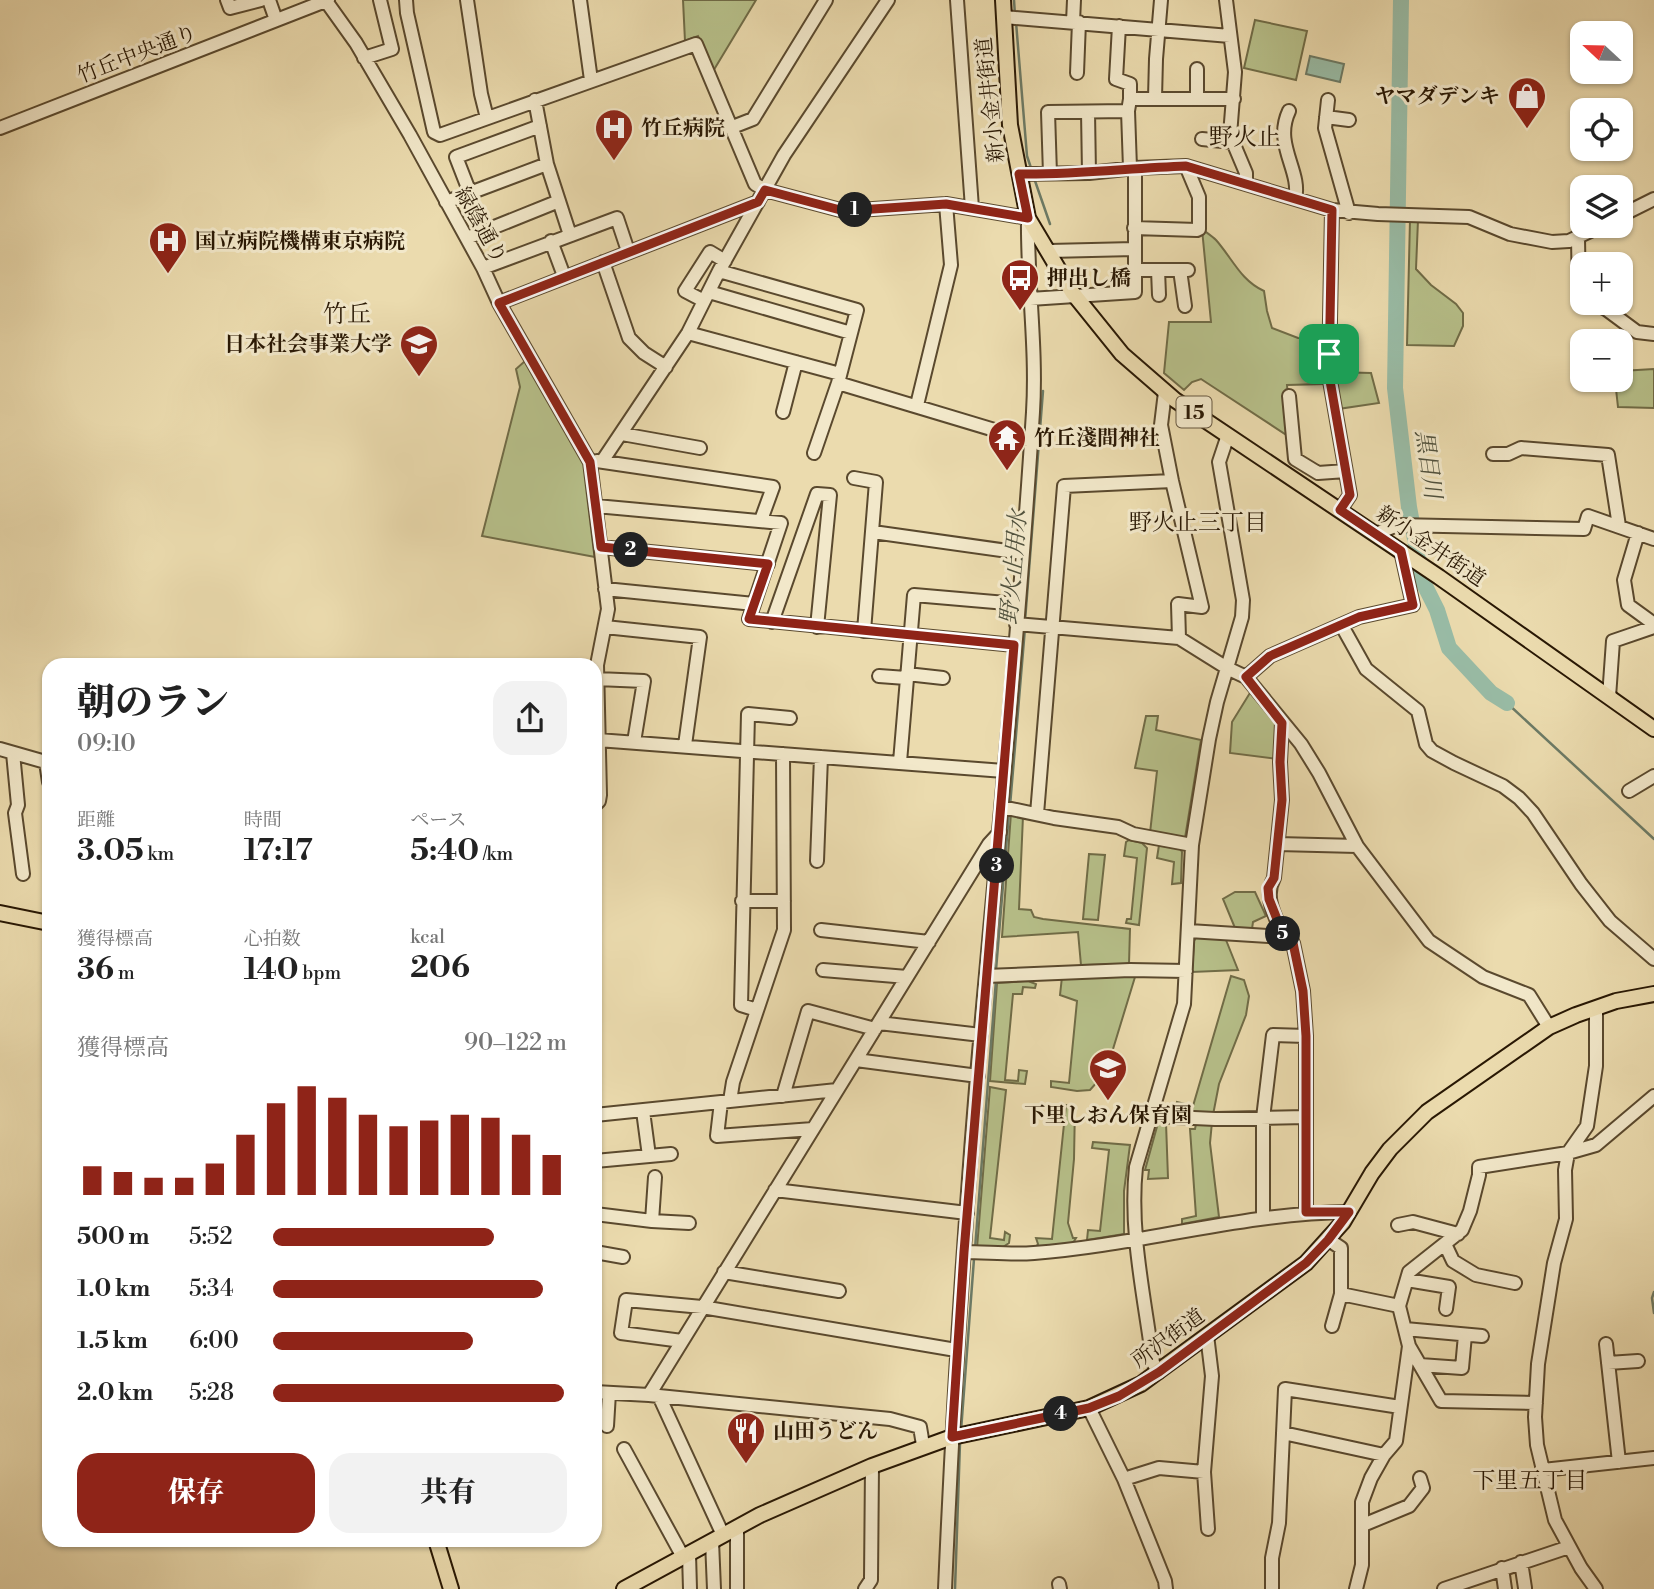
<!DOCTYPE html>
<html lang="ja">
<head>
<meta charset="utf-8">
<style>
  body { margin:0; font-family:"Libre Bodoni","Noto Serif JP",serif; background:#f2f2f2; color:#222; height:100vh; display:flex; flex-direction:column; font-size:26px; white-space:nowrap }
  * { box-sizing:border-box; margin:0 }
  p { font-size:23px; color:#767676 }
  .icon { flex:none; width:38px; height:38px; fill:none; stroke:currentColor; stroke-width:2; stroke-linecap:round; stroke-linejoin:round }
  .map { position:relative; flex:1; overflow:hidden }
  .details { position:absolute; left:42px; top:658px; width:560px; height:889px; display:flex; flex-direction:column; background:#fff; border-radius:21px; box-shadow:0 2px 5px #0004 }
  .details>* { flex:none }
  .needle { width:46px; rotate:292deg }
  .fabs { position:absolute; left:1570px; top:21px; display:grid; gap:14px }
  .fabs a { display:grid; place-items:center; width:63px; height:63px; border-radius:14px; background:#fff; box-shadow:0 2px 5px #0004; font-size:35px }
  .pin { position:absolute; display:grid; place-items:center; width:60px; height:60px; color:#fff; margin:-30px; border-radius:14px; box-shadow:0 4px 10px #0006 }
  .km { position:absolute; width:35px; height:35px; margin:-18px; border-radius:50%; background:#222; color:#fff; font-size:19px; line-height:35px; text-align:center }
  .round { display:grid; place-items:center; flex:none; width:74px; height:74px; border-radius:21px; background:#f2f2f2 }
  .summary { display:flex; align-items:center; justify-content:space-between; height:119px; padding:0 35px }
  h1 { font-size:38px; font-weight:800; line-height:52px }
  .figures { display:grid; grid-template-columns:repeat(3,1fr); gap:10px; height:119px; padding:7px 35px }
  .figures div { display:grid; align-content:center }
  .figures b { font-size:30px; font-weight:800 }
  .figures small { font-size:19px; font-weight:400 }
  .figures p { font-size:19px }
  .chart { height:196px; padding:14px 35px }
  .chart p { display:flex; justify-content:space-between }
  .chart svg { width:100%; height:126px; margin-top:7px; stroke:#8f2418; stroke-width:6 }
  .button { display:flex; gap:14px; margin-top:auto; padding:14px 35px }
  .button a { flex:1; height:80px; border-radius:21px; background:#8f2418; color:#fff; font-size:28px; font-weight:800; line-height:80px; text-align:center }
  .button a+a { background:#f2f2f2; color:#222 }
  ul { padding:0 35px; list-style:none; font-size:23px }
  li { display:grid; grid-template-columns:112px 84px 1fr; align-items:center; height:52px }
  li i { height:18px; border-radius:9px; background:#8f2418 }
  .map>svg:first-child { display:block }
</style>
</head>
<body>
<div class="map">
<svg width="1654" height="1589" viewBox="0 0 1654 1589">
  <rect width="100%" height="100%" fill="#ebdbae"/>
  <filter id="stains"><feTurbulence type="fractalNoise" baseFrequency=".00286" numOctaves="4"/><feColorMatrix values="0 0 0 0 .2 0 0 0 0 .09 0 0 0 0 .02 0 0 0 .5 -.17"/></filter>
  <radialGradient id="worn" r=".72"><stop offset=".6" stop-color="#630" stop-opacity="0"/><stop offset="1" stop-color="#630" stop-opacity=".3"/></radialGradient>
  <path fill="#b7c08a" stroke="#706c47" stroke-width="2" d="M683 0H756L712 73 698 36 685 41Z
    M1255 20 1307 31 1296 80 1244 68Z
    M1410 220H1418L1416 269 1431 285 1456 304 1463 313V326L1454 346 1407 345Z
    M1202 229C1207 233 1212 236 1216 240 1232 258 1241 281 1264 291L1267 311 1272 328 1298 338 1327 339 1325 384 1287 385 1291 438 1201 379 1192 382 1184 390 1164 373 1169 322H1211Z
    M525 361 586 465 595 557 482 536 520 387 516 369Z
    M1654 369V408L1618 407 1615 380H1620L1621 371Z
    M1332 372 1371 373 1379 403 1338 409Z
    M1253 688 1279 726 1277 759 1230 753 1232 722Z
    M1146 716H1158L1156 730 1201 740 1185 838 1150 833 1157 771 1135 768Z
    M1011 813 1023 816 1019 909 1031 910 1034 917 1043 919 1130 929 1129 964 1081 965 1078 932 1002 937Z
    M1129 840 1142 843 1147 848 1139 925 1126 923 1127 919H1131L1137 858 1124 856 1126 842Z
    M1159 845 1180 848 1182 852 1181 883 1172 884 1174 862 1157 858Z
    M1089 854 1105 855 1098 920 1083 919Z
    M1235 892H1255L1266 916 1253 922 1252 929 1235 928 1223 899Z
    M1224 935 1238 970 1192 972 1194 941 1197 936Z
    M1107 976 1135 977 1106 1072 1090 1090 1077 1091 1051 1087V1081L1069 1083 1077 1001 1060 995 1062 977Z
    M1231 976 1244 980 1249 996 1246 1015 1219 1084 1213 1115 1175 1112 1177 1102 1193 1106Z
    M1028 981 1036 984 1035 988 1023 987 1022 994H1013L1005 1080 1018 1081 1019 1070 1027 1071 1025 1084 990 1081 997 983Z
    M990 1087 1006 1090 990 1238 1004 1240 1005 1232 1010 1235 1009 1243 1003 1247 977 1248Z
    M1066 1105 1075 1106 1074 1159 1068 1223 1073 1238H1076L1073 1243 1036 1247 1038 1244 1036 1238 1052 1239Z
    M1212 1122 1210 1143 1219 1217 1182 1224V1219L1196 1216 1190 1129H1195L1196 1124Z
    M1158 1123H1166L1168 1178 1148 1179 1149 1170H1145Z
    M1093 1142 1130 1145 1124 1191V1234L1087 1240 1088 1230 1100 1231 1109 1150 1092 1148Z"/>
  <path fill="#99bca6" stroke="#6c7a65" stroke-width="2" d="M1310 56 1344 64 1340 82 1306 74Z"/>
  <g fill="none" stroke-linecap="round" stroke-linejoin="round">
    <path stroke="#6c7a65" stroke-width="2.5" d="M1014 0 1015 15
      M1016 22 1027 156 1031 168
      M1034 178 1050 224
      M1025 621 1043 391
      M1507 703 1654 839
      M1010 806 1025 628
      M996 970 1009 813
      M975 1249 996 980
      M1654 1292 1652 1298 1654 1313
      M961 1431 974 1259
      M955 1589 960 1443"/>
    <path stroke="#99bca6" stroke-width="16" d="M1401 0 1395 388 1409 507 1423 582 1437 610 1449 648 1491 693 1507 703"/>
    <defs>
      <path id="minor" d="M227 0 230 8 261 0
        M269 0 276 20
        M406 0 407 13 434 132 440 135 696 44 755 184 765 190 844 211 946 204 1028 218C1027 283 1037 348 1033 412 1021 600 1003 787 986 974 967 1178 954 1384 945 1589
        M467 0 481 94 487 118
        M580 0 591 80
        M957 0 972 208
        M1226 0 1235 72 1230 135 1246 173V183
        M326 1 356 43 410 135 483 268 499 303 590 462 608 609 597 665 600 795 599 801 595 805
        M1004 17 1230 36
        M1073 22 1074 0
        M1119 26 1116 79 1130 84V99
        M364 58 392 49 380 0
        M1197 69V98
        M1077 73 1079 22
        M1155 98 1156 59 1161 0
        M535 100 547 164 570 235
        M1328 100 1325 128 1349 213
        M1289 111C1273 145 1302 171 1295 199
        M1088 112 1089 173
        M1326 117 1349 120
        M0 128 328 0
        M730 128 753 119 826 0
        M1202 139 1233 142
        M1130 168 1128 111 1130 99H1234
        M1019 174 1089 173 1135 168 1186 166 1332 210 1378 214 1469 217 1510 234 1552 242 1569 241 1601 226
        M1050 174 1048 112 1128 111
        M470 193 456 157 540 126
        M446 202 547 164
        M1332 210 1329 375 1350 495 1340 510
        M1620 216 1654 199
        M1134 228 1197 230 1199 229V197L1186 166
        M467 238 559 201
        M1578 238 1579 296 1582 297
        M551 241 564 276
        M1049 251 1134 249
        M603 262 629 338 644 353 666 367
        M483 268 617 218 628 251
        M1134 270H1188
        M1158 270 1159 295
        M1180 270 1185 306
        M719 271 857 310 838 383 814 453
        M709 292 851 333
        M1030 299 1135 292V168
        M704 301 685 291 710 252 725 261
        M499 303 758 202
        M1594 303 1606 309 1637 332 1654 334
        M688 333 840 374
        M838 383 1031 441
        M1165 392 1161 425 1172 481 1202 607 1178 604 1179 638
        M1289 396 1295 459 1318 473 1346 471
        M917 405 951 265 946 204
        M783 412 796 362
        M622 434 700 448
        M1493 454H1508L1521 448 1608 455 1619 526
        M603 460 688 333 719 271 784 155 888 0
        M597 461 773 487 761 520
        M854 478 876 482 864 631
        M596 506 781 523 754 604
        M873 532 1022 553
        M1638 533 1624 580 1628 605 1654 624
        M1376 534 1397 525 1584 529 1588 516 1654 539
        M601 547 768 564
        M605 589 754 604 749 619 1014 645
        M772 622 817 494 830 495 817 627
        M1016 624 1179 638 1227 668 1246 677 1270 656 1359 617 1413 605 1401 551
        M1342 626 1366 669 1418 711 1426 744 1432 751 1454 763 1503 786 1519 798 1533 813 1581 884 1610 921 1654 959
        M605 627 700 637 685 745
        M907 674 943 678
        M879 676 906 678
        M1246 677 1301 744 1319 773 1357 846 1429 941 1483 977 1529 995 1549 1027
        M597 679 644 681 634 742
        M1609 697 1613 641 1654 627
        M1282 723 1280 762 1282 800 1274 878C1263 898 1276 917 1284 937
        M598 740 1004 771
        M0 749 49 763
        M13 753 18 805 15 813 23 874
        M46 762 49 782
        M900 762 914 595 1018 604
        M1629 791 1654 776
        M1002 807 1054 818 1118 827 1133 834 1192 845
        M1037 814 1064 486 1172 481
        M1278 844 1357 846
        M817 861 821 757
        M742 901H784
        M821 930 929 942
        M1189 931 1284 937 1293 943 1303 991 1306 1036V1212
        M823 970 907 977
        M986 976 1130 970 1186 971
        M1596 1008V1066L1587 1126 1568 1153 1565 1170 1566 1219 1554 1263 1538 1364 1535 1417 1537 1445 1555 1520 1581 1568 1596 1589
        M757 1010 741 1005 748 714 790 718
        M879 1023 981 1035
        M856 1060 978 1076
        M783 1096 808 1011 875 1029
        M730 1101 733 1082 784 930 783 754
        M721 1102 717 1136 813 1129
        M643 1111 649 1156
        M595 1115 837 1090
        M1152 1116 1215 1119 1306 1117
        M595 1161 671 1154
        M775 1190 967 1213
        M595 1214 652 1221 689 1223
        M1263 1217V1118L1273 1035 1306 1036
        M652 1221 655 1177
        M1398 1225 1413 1222 1458 1234
        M1329 1240 1341 1248V1294L1332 1326
        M1445 1244 1453 1261 1476 1275 1515 1283
        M595 1252 623 1257
        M964 1252C987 1252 1011 1255 1034 1253 1140 1245 1242 1213 1349 1212
        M724 1272 839 1291
        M1407 1280 1449 1287 1446 1309
        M1341 1294 1399 1306
        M1405 1329 1482 1336
        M1207 1335 1212 1376 1204 1472 1208 1529
        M682 1341 621 1333 626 1300 702 1307 956 1350
        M1606 1344 1619 1462
        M1608 1363 1638 1361
        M1420 1365 1462 1368 1465 1335
        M1159 1372 1153 1363C1145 1299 1129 1232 1136 1167L1184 1004 1192 845 1209 739 1217 702 1242 617 1243 600 1219 462 1228 435
        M595 1392 649 1395 890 1419 920 1427 923 1445
        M649 1395 989 844 1000 832
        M659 1396 723 1535
        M1536 1403 1441 1401 1409 1346 1399 1306 1409 1272 1462 1230 1470 1211 1479 1175V1167L1568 1153 1596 1145 1654 1096
        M1089 1408 1124 1479 1165 1581 1166 1589
        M607 1426 609 1393
        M1283 1433 1384 1455
        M624 1449 683 1557
        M1543 1470 1654 1458
        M1124 1479 1159 1468 1204 1472
        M1363 1525 1409 1506 1423 1488 1420 1478
        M712 1541 714 1589
        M689 1554 690 1589
        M1521 1562 1525 1588
        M1502 1568 1505 1589
        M1059 1584 1060 1589
        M737 1589V1527
        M865 1589 871 1580 872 1466
        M1272 1589V1558L1279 1523 1285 1389 1400 1407
        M1356 1589 1362 1565V1502L1371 1478 1384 1455 1396 1441 1409 1346
        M1444 1589 1569 1547"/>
      <path id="major" d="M1003 0 1010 125 1028 218 1072 292 1122 354 1175 400 1439 577 1654 729
        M0 913 49 923
        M436 1540 451 1589
        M624 1589 760 1515 872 1466 952 1437 1089 1408 1141 1384 1306 1263 1343 1222 1372 1173 1390 1149 1427 1112 1549 1027 1576 1015 1616 1001 1654 994"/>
    </defs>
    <use href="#minor" stroke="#5a492e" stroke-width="16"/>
    <use href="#major" stroke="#291804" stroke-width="18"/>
    <use href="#minor" stroke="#f2e8ca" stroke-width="12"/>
    <use href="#major" stroke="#ebdbae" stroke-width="14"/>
  </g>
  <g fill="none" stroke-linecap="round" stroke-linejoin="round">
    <defs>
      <path id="route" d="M1186 166 1332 210 1329 375 1350 495 1340 510 1401 551 1413 605 1359 617 1270 656 1246 677 1282 723 1280 762 1282 800 1274 878 1268 888 1269 899 1284 937 1293 943 1303 991 1306 1036V1212H1349L1328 1240 1306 1263 1159 1372 1119 1396 1089 1408 952 1437 964 1252 1014 645 749 619 768 564 601 547 590 462 499 303 758 202 765 190 844 211 946 204 1028 218 1019 174C1075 175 1130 168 1186 166Z"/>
    </defs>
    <use href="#route" stroke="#fff" stroke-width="14"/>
    <use href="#route" stroke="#8f2418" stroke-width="9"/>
  </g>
  <defs>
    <symbol id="shop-pin" viewBox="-11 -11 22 30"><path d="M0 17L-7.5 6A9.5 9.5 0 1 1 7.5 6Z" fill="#8f2418" stroke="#f2e8ca"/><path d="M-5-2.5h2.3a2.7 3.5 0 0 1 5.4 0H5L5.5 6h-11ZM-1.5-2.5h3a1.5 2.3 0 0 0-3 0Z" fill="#fff"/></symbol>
    <symbol id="hospital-pin" viewBox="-11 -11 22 30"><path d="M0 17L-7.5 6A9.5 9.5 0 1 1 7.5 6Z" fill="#8f2418" stroke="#f2e8ca"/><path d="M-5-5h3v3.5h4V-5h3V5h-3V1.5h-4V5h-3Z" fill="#fff"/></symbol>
    <symbol id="bus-pin" viewBox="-11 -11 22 30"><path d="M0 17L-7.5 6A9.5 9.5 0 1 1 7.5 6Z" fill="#8f2418" stroke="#f2e8ca"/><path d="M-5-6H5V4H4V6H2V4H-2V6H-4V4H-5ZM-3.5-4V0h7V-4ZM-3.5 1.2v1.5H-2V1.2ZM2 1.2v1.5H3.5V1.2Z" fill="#fff"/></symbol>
    <symbol id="university-pin" viewBox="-11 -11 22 30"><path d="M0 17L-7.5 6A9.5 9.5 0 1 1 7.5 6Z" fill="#8f2418" stroke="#f2e8ca"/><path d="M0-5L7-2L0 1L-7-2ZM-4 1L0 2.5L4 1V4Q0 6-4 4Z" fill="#fff"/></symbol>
    <symbol id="temple-pin" viewBox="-11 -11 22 30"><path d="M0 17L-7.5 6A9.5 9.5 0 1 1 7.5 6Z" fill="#8f2418" stroke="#f2e8ca"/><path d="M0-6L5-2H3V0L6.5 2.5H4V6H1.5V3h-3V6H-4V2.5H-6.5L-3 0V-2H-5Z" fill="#fff"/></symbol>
    <symbol id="school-pin" viewBox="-11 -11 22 30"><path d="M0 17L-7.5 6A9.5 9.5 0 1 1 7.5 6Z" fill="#8f2418" stroke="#f2e8ca"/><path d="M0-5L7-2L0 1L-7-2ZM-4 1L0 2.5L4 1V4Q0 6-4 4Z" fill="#fff"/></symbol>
    <symbol id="restaurant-pin" viewBox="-11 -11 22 30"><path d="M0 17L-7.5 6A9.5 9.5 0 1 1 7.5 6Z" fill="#8f2418" stroke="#f2e8ca"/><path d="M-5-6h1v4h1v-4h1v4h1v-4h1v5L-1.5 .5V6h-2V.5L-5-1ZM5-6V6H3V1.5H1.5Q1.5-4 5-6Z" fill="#fff"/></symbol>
  </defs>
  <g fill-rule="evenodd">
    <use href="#shop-pin" x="1505" y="74" width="44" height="60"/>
    <use href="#hospital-pin" x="592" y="106" width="44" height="60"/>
    <use href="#hospital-pin" x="146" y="219" width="44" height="60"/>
    <use href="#bus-pin" x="998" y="256" width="44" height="60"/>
    <use href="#university-pin" x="397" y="322" width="44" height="60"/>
    <use href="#temple-pin" x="985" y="416" width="44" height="60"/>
    <use href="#school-pin" x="1086" y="1046" width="44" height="60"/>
    <use href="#restaurant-pin" x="724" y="1409" width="44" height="60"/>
  </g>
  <g text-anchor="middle" stroke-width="6" stroke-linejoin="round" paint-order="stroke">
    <rect fill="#f2e8ca" stroke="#65563f" stroke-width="2" x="1176.5" y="396.5" width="35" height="31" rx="5"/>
    <g font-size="19" font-weight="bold" fill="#291804">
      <text x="1194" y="419">15</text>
    </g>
    <g font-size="21" fill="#291804" stroke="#f2e8ca">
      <text transform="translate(137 54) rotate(-21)" y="7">竹丘中央通り</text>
      <text transform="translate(990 100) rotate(-96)" y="7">新小金井街道</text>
      <text transform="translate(481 225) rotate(61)" y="7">緑蔭通り</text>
      <text transform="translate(1431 546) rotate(34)" y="7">新小金井街道</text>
      <text transform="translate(1168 1338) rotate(-36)" y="7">所沢街道</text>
    </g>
    <g font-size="21" font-weight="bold" fill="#291804" stroke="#f2e8ca" text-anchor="start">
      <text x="1500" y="103" text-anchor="end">ヤマダデンキ</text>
      <text x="641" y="135">竹丘病院</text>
      <text x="195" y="248">国立病院機構東京病院</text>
      <text x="1047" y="285">押出し橋</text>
      <text x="392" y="351" text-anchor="end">日本社会事業大学</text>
      <text x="1034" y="445">竹丘淺間神社</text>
      <text x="1108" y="1122" text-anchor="middle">下里しおん保育園</text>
      <text x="773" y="1438">山田うどん</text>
    </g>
    <g font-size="23" font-style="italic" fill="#50513d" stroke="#f2e8ca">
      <text transform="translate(1429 464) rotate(82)" y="8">黒目川</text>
      <text transform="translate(1013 567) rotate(-85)" y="8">野火止用水</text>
    </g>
    <g font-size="23" fill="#291804" stroke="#f2e8ca">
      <text x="1198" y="530">野火止三丁目</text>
      <text x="1530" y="1488">下里五丁目</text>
    </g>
    <g font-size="24" fill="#291804" stroke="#f2e8ca">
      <text x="1245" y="145">野火止</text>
      <text x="347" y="322">竹丘</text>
    </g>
  </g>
  <rect width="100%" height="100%" filter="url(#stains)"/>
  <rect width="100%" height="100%" fill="url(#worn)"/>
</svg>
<div class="fabs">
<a><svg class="needle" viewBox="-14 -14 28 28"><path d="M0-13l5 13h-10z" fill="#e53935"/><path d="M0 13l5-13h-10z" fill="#767676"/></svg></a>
<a><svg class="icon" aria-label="locate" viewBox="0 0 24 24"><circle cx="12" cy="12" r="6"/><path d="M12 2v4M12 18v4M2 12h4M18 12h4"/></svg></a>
<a><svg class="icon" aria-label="layers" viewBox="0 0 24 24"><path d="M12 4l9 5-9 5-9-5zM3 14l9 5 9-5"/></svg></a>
<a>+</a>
<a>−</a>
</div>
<div class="pin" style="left:1329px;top:354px;background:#1e9e55"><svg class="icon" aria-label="arrive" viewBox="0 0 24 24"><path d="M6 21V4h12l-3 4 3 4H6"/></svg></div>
<b class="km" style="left:855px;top:210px">1</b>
<b class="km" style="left:631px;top:550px">2</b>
<b class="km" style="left:997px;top:866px">3</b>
<b class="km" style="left:1061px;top:1414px">4</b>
<b class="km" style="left:1283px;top:934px">5</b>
<section class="details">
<div class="summary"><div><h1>朝のラン</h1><p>09:10</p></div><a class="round"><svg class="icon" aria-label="share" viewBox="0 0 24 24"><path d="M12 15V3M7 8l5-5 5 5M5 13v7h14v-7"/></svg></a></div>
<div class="figures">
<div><p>距離</p><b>3.05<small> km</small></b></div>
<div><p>時間</p><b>17:17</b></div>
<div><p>ペース</p><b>5:40<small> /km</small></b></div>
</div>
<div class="figures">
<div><p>獲得標高</p><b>36<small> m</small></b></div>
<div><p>心拍数</p><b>140<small> bpm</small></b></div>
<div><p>kcal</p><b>206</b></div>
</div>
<div class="chart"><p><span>獲得標高</span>90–122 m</p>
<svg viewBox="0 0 160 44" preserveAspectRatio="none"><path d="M5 44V34M15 44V36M25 44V38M35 44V38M45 44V33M55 44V23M65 44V12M75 44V6M85 44V10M95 44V16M105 44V20M115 44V18M125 44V16M135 44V17M145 44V23M155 44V30"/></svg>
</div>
<ul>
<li><b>500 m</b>5:52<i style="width:75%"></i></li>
<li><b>1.0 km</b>5:34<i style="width:92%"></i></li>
<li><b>1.5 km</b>6:00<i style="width:68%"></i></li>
<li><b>2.0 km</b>5:28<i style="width:99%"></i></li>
</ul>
<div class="button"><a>保存</a><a>共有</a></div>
</section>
</div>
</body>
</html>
